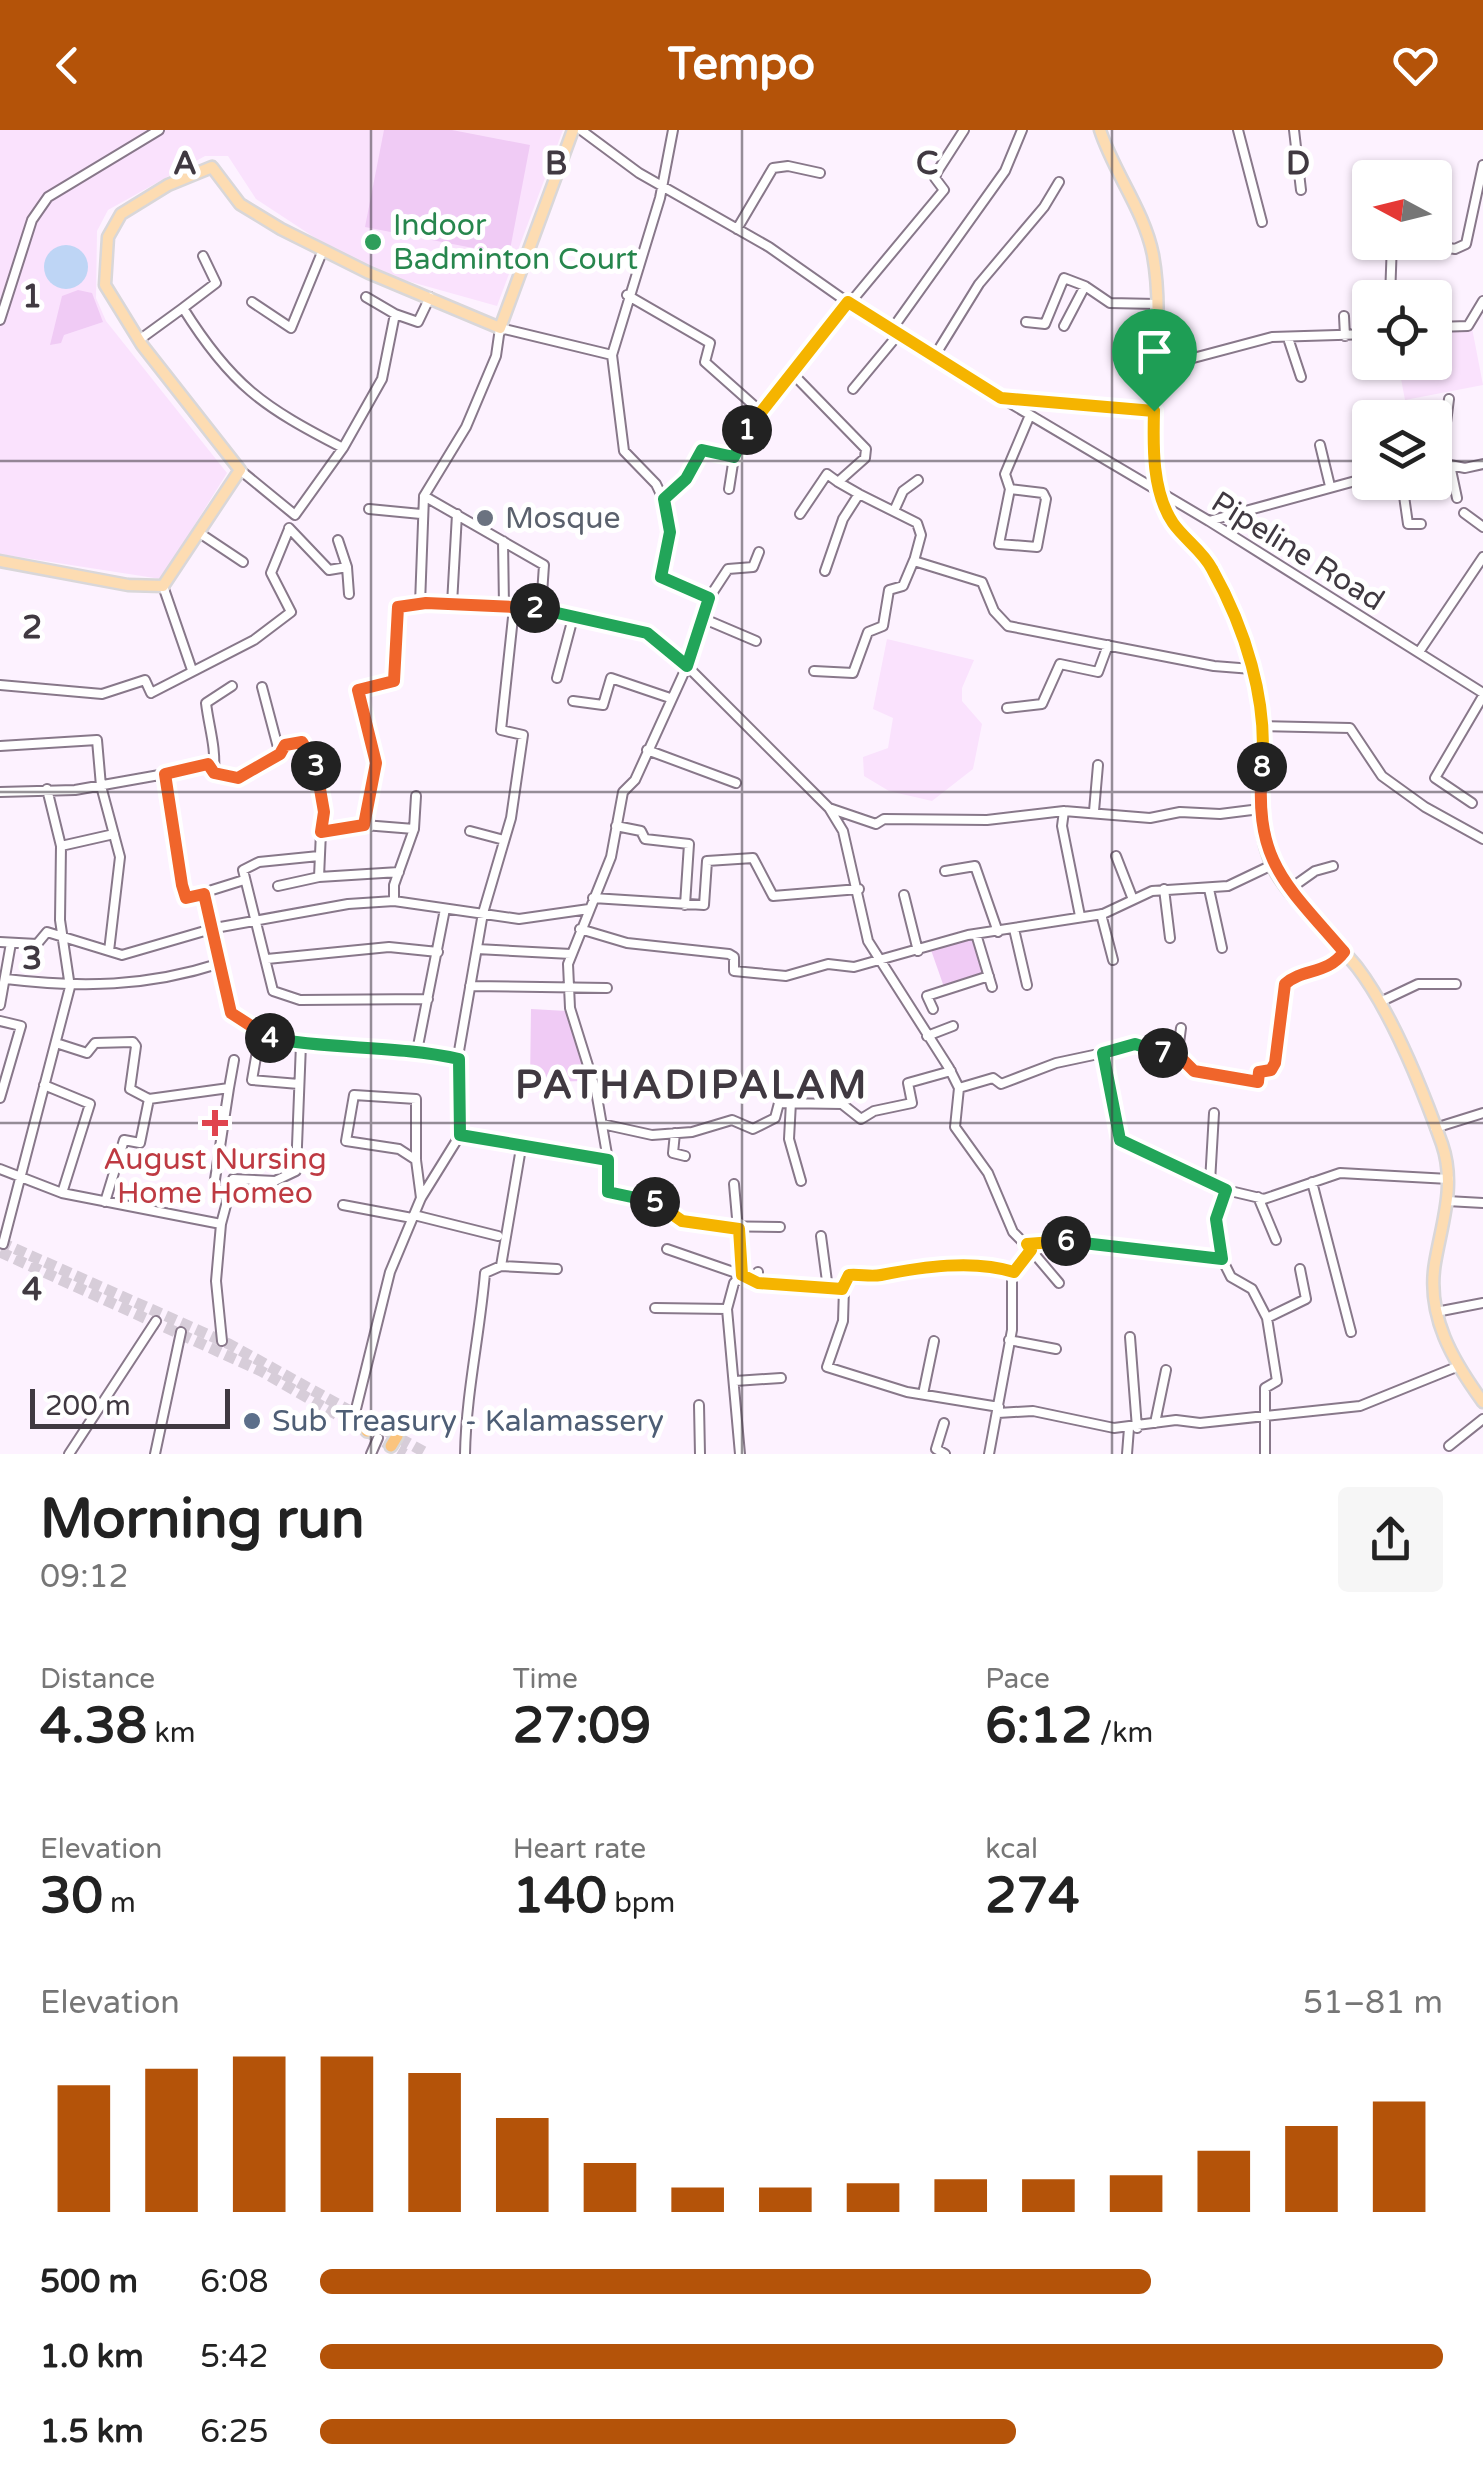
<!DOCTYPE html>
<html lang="en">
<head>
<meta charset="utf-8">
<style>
  body { margin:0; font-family:"Varela Round",sans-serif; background:#f6f6f6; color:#222; height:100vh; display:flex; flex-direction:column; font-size:38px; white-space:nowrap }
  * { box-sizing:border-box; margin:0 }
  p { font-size:32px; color:#767676 }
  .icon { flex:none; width:55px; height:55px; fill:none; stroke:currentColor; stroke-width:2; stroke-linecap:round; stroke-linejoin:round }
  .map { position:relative; height:1324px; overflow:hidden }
  .sheet { display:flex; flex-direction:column; background:#fff; flex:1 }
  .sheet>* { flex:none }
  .needle { width:65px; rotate:277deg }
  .tools { position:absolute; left:1352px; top:30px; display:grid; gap:20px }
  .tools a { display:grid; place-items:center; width:100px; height:100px; border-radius:10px; background:#fff; box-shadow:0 2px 8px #0004; font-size:50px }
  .scale { position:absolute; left:30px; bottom:25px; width:200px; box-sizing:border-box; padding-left:10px; border:5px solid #403941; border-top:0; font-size:28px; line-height:35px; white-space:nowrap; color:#403941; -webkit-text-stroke:8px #fff; paint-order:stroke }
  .pin { position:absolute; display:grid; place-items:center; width:85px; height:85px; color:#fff; margin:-102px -42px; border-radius:50% 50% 50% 0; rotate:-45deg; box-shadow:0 0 10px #0007 }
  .pin .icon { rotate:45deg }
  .km { position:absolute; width:50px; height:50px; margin:-25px; border-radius:50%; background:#222; color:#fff; font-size:28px; line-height:50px; text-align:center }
  .round { display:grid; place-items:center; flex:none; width:105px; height:105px; border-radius:10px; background:#f6f6f6 }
  .headline { display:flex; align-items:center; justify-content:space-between; height:170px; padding:0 40px }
  h1 { font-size:55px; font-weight:700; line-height:75px }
  .metrics { display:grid; grid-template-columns:repeat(3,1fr); gap:15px; height:170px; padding:10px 40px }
  .metrics div { display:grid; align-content:center }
  .metrics b { font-size:50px; font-weight:700 }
  .metrics small { font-size:28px; font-weight:400 }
  .metrics p { font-size:28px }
  .chart { height:280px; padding:20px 40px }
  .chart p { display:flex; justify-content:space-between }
  .chart svg { width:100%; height:180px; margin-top:10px; stroke:#b45309; stroke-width:6 }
  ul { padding:0 40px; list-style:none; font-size:32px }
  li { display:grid; grid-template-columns:160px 120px 1fr; align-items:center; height:75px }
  li i { height:25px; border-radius:12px; background:#b45309 }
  header { display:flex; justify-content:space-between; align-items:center; height:130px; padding:0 40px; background:#b45309; color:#fff; font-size:45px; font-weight:700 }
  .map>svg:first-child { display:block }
</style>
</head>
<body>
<header><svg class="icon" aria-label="back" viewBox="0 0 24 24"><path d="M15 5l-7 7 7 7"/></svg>Tempo<svg class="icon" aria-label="heart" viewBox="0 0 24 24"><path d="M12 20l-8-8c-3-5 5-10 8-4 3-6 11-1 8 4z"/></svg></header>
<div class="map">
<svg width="1483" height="1324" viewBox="0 0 1483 1324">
  <rect width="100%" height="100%" fill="#fdf2ff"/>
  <path fill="#fae2fd" d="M0 0H563L497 176 361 138 256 69 228 26H205L108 80 97 101 96 168 106 191 227 343 161 449 0 424Z
    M1472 198 1483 255 1405 270 1398 233 1435 232V205Z
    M887 509 974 530 962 558V571L982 594 973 639 932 671 889 661 864 646 863 627 888 618 893 588 873 579Z"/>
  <path fill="#f0cbf5" d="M384 0H452L530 15 509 125 365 97Z
    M78 160 92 163 103 192 64 205 61 213 50 215 62 166Z
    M974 806 986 845 944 857 931 820Z
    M531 879 567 881 588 951 530 952Z"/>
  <path fill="#bed5f5" d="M44 137a22 22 0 1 1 44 0a22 22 0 1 1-44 0Z"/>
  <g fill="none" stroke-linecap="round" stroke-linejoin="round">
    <path stroke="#d7cdd9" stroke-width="11" stroke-dasharray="11 5.5" stroke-linecap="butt" d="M0 1112 229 1214 428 1324
      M0 1122 261 1241 405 1324"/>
    <defs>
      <path id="minor" d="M581 0 639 43 769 117 890 202 1209 391 1483 563
        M1238 0 1262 92
        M1294 0 1301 60
        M737 99 773 38 788 36 820 43
        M1413 112 1455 119 1466 114 1483 35
        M627 165 710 213 705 232 759 280
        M366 167 395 184
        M1390 168 1392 112
        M252 172 291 198 323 120
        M183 178 216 153 203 126
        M1344 186 1345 206
        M0 190 32 90 48 67 159 0
        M1026 192 1045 194 1064 148 1085 156
        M1064 196 1085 156 1110 173 1156 174
        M1435 197 1468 196 1483 171
        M890 202 1005 41 1022 0
        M1288 208 1301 247
        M139 210 183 178C231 255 263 277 343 318L382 249 395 184 418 192 430 167
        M934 227 979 154 1044 77 1059 52
        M1158 230 1182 231 1272 207 1370 204
        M791 242 866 319 865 328 838 352 859 364 843 389 825 441
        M853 259 897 206
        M1004 268 1154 281
        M1320 315 1330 356
        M1435 332 1465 338 1483 334
        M1441 332 1449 269
        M1450 335 1457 368
        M240 340 295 385 343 318
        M1402 352 1408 394H1421
        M729 359 734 327 751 292 944 60 935 48 937 42 964 0
        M1010 359 1043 363 1046 369 1037 417 999 414 1010 359 1005 344 1030 285
        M859 364 917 393 921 405 914 431 982 452 994 481 1008 496 1214 536 1252 539
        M424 366 544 435 541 479
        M663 369 686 349 702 321 734 327
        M369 379 421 384
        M894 381 903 361 918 350
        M1464 383 1483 397
        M800 384 827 344 838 352
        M1209 391 1370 347
        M289 398 329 440 347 437
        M201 404 243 432
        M338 410 347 437 349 464
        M503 411 504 476
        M163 456 192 540
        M709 468 728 439 753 437 759 422
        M420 474 424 366 466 297 496 226 500 198 612 225
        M452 474 457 384
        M702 488 756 511
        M1419 522 1483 427
        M814 541 853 543 868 502 883 496 889 460 903 456 914 430
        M557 548 574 484
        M0 555 102 564 145 550 151 563 254 510 291 482 271 443 289 399
        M262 557 280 625
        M573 571 603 575 611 548 670 568
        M1007 578 1042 574 1060 534 1098 542 1108 515
        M1264 596 1350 598 1382 646 1425 677 1483 709
        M0 616 97 610 101 656 120 727 109 821
        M647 620 736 653
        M214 643C216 616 209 598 206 573L232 556
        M165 644 209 634 214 643 238 648 280 625 285 615 305 613C320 644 324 668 321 702
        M0 662 75 660 165 644 181 755 186 768 204 764 231 883C294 934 383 912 459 929
        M1472 673 1435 648 1483 566
        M829 678 843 701 868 811 949 938 959 958 955 997 988 1043 1013 1102 1031 1120
        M1064 681 1062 696 1080 786
        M1094 681 1098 635
        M364 695 375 633 358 560 395 551 399 477 426 473 548 479 647 503 687 536 829 678 876 694 884 689 987 690 1064 681 1150 688 1180 682 1220 684 1260 679
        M616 696 641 701 645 709 689 714 685 775
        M414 699 416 666
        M470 701 504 710
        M61 716 114 704
        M319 726 259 732 243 740 273 861 300 870 428 869
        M1116 726 1132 767
        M945 741 975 736 998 802
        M319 747 321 702 364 695 414 699 394 755V771
        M278 756 319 747 399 742
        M1291 758 1315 741 1333 736
        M1164 759 1170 808
        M1209 759 1222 818
        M212 760 244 750
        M904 765 918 821
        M593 768 704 775 707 731 753 728 773 766 859 759
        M1101 784 1113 830
        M580 799 627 813 729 824 734 827V841L786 846 828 834 854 837 968 805 1103 784 1152 761 1228 756 1272 735
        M1014 799 1027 855
        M976 804 992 857
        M0 812 37 814 47 802 122 825 215 798 348 774 394 771 519 789 589 779
        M477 819 571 824
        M267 829 389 817 438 822
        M6 849C81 858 147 857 221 833
        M470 856 607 858
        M1380 872 1418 854H1456
        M0 875 11 813
        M933 879 927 866 989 846
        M0 891 21 896 0 968
        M1181 898 1178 921 1185 937 1258 952 1259 942 1271 940 1275 933 1285 855C1303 837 1327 845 1344 822
        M260 904 252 950 299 954
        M927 906 953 896
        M56 913 87 923 95 913 133 912 136 916 130 959 149 969 229 958 214 1056 217 1062 230 1064
        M417 921 445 779
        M1103 923 1135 914 1179 926
        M44 955 90 974 62 1063
        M229 958 234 930
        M959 958 993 948 1001 954 1056 933 1103 923 1120 1010 1226 1060 1264 1069 1340 1043 1449 1049
        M791 972 789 1009 801 1051
        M602 994 652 1005 692 1002 732 990 753 999 775 988 779 973 842 974 861 989 874 981 912 973 908 953 951 941
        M1435 998 1483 983
        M675 1003 673 1023 685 1026
        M460 1005 608 1030 596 961 570 878 568 834 611 727 623 662 635 650 687 536 709 468 661 447 670 402 666 375 656 354 624 321 612 225 660 68 673 0
        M416 1030 399 1019 346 1011 354 965 416 969V1030L421 1068
        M608 1030V1062L661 1074 681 1091 705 1096 780 1097
        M0 1039 62 1063 221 1094 216 1151 222 1211
        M1210 1052 1214 983
        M1312 1052 1351 1202
        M1226 1060 1216 1089 1222 1129 1231 1147 1252 1159 1267 1188 1277 1251 1265 1258V1324
        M1258 1067 1276 1110
        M1447 1071 1483 1073
        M105 1072 124 1010 140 1013 149 969
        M343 1075 412 1088
        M414 1085 498 1106
        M221 1094 233 1049 275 1051 296 1041 301 914
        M821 1106 828 1159
        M3 1114 70 857 60 790 61 716 47 659
        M1027 1115 1071 1110 1222 1129
        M667 1119 742 1145 734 1054
        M501 1136 557 1139
        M758 1153 842 1159 849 1145 857 1144 985 1135 1014 1142
        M844 1158 843 1191 827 1237 907 1262 999 1277
        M655 1178 727 1179
        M1436 1182 1483 1173
        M1267 1188 1306 1169 1300 1139
        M1130 1207 1137 1298
        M1009 1210 1056 1219
        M735 1251 781 1248
        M923 1264 934 1211
        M699 1275 700 1324
        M355 1283 390 1142 421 1068 460 1005 459 921 483 783 511 688 523 605 501 600 514 478
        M998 1283 1033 1281 1114 1298 1176 1290 1200 1293 1360 1276 1459 1236
        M944 1293 936 1319 945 1324
        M1155 1293 1166 1240
        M1449 1316 1483 1289
        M69 1324 156 1191
        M155 1324 181 1202
        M371 1324 378 1308
        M465 1324C466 1264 480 1203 485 1143L501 1136 521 1018
        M740 1324 727 1179 734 1153 742 1145 758 1153V1142
        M989 1324 1012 1200V1144L1031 1120 1059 1153
        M1127 1324 1129 1298"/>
      <path id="major" d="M1100 0C1114 43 1144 80 1153 125 1167 202 1143 282 1159 359 1165 392 1191 408 1209 433 1231 463 1252 530 1260 567 1273 623 1246 686 1274 739 1288 767 1335 810 1357 837 1393 884 1422 958 1442 1014 1456 1055 1442 1092 1435 1133 1426 1186 1453 1231 1483 1272
        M0 431 128 455 163 456 240 340 142 215 105 155 108 107 121 84 168 55 212 37 240 74 281 99 369 143 500 198 573 0"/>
      <path id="highway" d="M367 1301 371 1292
        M391 1316 397 1306"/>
    </defs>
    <use href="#minor" stroke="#88788a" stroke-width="12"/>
    <use href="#major" stroke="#d9d7d9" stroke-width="15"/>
    <use href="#highway" stroke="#d9d7d9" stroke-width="16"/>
    <use href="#minor" stroke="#fff" stroke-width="8"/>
    <use href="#major" stroke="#fddcb2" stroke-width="10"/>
    <use href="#highway" stroke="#fbc47e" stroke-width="11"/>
  </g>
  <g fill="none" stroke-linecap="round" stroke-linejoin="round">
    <defs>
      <path id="split-1" d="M747 300 848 172 1001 268 1154 281"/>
      <path id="split-2" d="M535 478 647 503 687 536 709 468 661 447 670 402 664 369 686 349 702 320 734 327 747 300"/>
      <path id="split-3" d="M316 636 324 682 321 702 364 695 376 633 358 560 394 551 398 477 426 473 535 478"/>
      <path id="split-4" d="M270 908 231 883 204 764 186 768 182 755 165 644 208 634 214 643 238 648 280 624 285 615 302 612 316 636"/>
      <path id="split-5" d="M270 908C332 920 396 915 459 929L460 1005 608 1030V1062L655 1072"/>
      <path id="split-6" d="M655 1072 682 1091 739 1099 742 1145 758 1153 842 1159 849 1145C860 1144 870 1147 881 1145 922 1137 973 1129 1014 1142L1031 1120 1027 1114 1066 1111"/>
      <path id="split-7" d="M1066 1111 1222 1129 1216 1089 1226 1060 1120 1010 1103 923 1135 914 1163 923"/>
      <path id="split-8" d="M1163 923 1179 926 1194 941 1258 952 1259 942 1271 940 1275 933 1285 854C1303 838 1327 845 1344 822 1286 754 1254 733 1262 637"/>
      <path id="split-9" d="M1154 281C1153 316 1152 362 1173 393 1184 409 1203 421 1212 439 1245 498 1268 570 1262 637"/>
    </defs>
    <use href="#split-1" stroke="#fff" stroke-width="20"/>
    <use href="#split-2" stroke="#fff" stroke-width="20"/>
    <use href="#split-3" stroke="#fff" stroke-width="20"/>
    <use href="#split-4" stroke="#fff" stroke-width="20"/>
    <use href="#split-5" stroke="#fff" stroke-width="20"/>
    <use href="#split-6" stroke="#fff" stroke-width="20"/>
    <use href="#split-7" stroke="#fff" stroke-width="20"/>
    <use href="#split-8" stroke="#fff" stroke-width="20"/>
    <use href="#split-9" stroke="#fff" stroke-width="20"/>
    <use href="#split-1" stroke="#f5b400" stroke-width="12"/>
    <use href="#split-2" stroke="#22a559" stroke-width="12"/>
    <use href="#split-3" stroke="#f0652b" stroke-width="12"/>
    <use href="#split-4" stroke="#f0652b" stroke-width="12"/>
    <use href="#split-5" stroke="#22a559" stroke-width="12"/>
    <use href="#split-6" stroke="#f5b400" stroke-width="12"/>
    <use href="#split-7" stroke="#22a559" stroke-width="12"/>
    <use href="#split-8" stroke="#f0652b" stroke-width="12"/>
    <use href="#split-9" stroke="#f5b400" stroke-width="12"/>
  </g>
  <path fill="none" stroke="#403941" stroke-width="2.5" stroke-opacity="0.55" d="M371 0V1324M742 0V1324M1112 0V1324M0 331H1370M1435 331H1483M0 662H1483M0 993H1483"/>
  <circle fill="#2e9e5b" stroke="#fff" stroke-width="4" cx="373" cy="112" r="10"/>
  <circle fill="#6b7280" stroke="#fff" stroke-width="4" cx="485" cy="388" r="10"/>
  <path fill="#e0444e" stroke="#fff" stroke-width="4" d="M210 978h10v10h10v10h-10v10h-10v-10h-10v-10h10z"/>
  <circle fill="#5c6f8a" stroke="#fff" stroke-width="4" cx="252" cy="1291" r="10"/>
  <g text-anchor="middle" stroke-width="10" stroke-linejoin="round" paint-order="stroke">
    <g font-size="30" fill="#27864d" stroke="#fff" text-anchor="start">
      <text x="393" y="105">Indoor<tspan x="393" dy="34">Badminton Court</tspan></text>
    </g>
    <g font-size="30" fill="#5b616d" stroke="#fff" text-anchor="start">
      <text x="505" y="398">Mosque</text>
    </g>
    <g font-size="30" fill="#403941" stroke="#fff">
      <text transform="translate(1298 421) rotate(32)" y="10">Pipeline Road</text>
    </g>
    <g font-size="30" fill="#be3a42" stroke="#fff">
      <text x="215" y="1039">August Nursing<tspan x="215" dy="34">Home Homeo</tspan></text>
    </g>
    <g font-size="30" fill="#4e5e75" stroke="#fff" text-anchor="start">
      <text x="272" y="1301">Sub Treasury - Kalamassery</text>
    </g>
    <g font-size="40" font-weight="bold" letter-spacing="2.5" fill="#403941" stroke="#fff">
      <text x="692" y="968">PATHADIPALAM</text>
    </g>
  </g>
  <g font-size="32" text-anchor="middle" font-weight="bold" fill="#403941" stroke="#fff" stroke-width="10" stroke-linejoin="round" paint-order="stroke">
    <text x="185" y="44">A</text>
    <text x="556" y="44">B</text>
    <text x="927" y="44">C</text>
    <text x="1298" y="44">D</text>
    <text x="32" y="177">1</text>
    <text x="32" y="508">2</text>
    <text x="32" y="839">3</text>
    <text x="32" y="1170">4</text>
  </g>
</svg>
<div class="tools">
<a><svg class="needle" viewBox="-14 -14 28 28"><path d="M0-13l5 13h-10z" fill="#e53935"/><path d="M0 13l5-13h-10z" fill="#767676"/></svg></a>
<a><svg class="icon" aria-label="locate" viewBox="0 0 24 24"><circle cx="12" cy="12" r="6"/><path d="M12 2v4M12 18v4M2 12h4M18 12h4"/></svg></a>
<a><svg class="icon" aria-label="layers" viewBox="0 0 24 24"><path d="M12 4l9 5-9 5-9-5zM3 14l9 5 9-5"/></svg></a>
</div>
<div class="scale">200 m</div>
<div class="pin" style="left:1154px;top:281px;background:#1e9e55"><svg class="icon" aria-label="arrive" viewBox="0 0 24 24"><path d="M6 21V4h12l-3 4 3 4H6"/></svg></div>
<b class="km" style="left:747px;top:300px">1</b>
<b class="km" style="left:535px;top:478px">2</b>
<b class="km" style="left:316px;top:636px">3</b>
<b class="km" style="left:270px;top:908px">4</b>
<b class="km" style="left:655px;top:1072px">5</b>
<b class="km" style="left:1066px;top:1111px">6</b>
<b class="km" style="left:1163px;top:923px">7</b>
<b class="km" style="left:1262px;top:637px">8</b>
</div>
<section class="sheet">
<div class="headline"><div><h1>Morning run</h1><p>09:12</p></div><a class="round"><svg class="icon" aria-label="share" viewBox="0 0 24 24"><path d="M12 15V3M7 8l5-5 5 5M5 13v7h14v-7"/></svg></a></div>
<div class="metrics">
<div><p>Distance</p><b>4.38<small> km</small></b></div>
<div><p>Time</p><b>27:09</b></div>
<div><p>Pace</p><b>6:12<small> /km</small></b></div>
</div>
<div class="metrics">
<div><p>Elevation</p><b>30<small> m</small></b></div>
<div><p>Heart rate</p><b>140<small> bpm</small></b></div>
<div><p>kcal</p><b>274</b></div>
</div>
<div class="chart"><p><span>Elevation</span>51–81 m</p>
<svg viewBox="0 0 160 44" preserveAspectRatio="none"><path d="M5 44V13M15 44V9M25 44V6M35 44V6M45 44V10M55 44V21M65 44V32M75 44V38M85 44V38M95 44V37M105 44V36M115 44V36M125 44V35M135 44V29M145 44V23M155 44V17"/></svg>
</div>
<ul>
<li><b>500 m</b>6:08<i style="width:74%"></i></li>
<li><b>1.0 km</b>5:42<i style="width:100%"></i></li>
<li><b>1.5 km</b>6:25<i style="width:62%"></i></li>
</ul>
</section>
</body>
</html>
